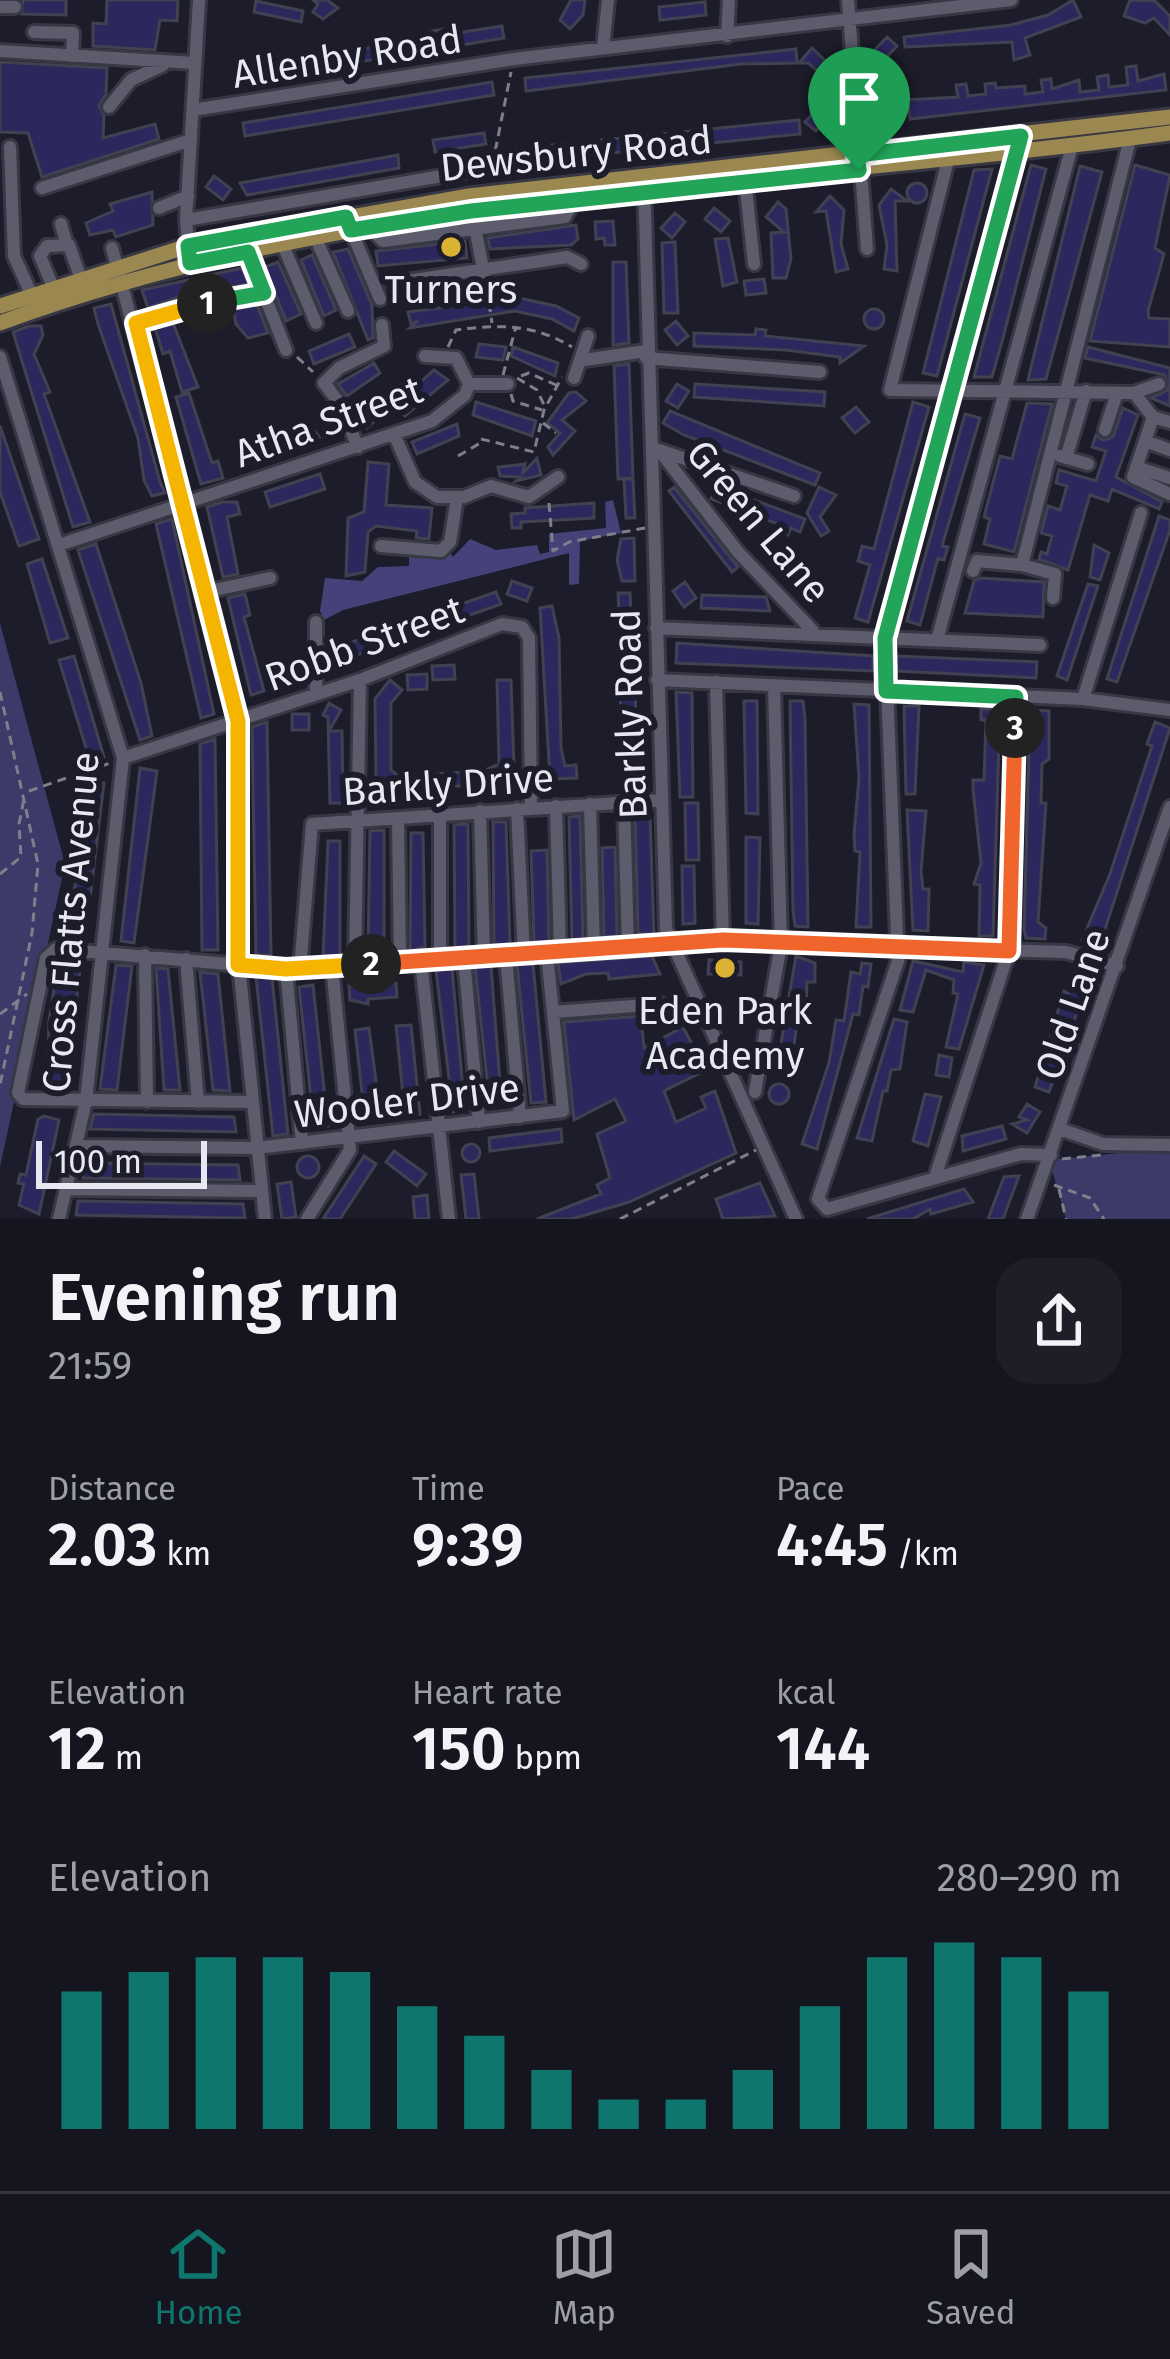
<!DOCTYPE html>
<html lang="en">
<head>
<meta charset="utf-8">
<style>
  body { margin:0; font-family:"Fira Sans",sans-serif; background:#1e1e29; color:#f1f3f6; height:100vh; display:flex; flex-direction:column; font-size:45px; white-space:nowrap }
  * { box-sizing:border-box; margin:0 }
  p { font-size:39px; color:#9d9fa5 }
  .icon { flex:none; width:66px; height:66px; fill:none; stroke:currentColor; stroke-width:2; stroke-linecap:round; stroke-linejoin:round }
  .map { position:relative; height:1219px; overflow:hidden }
  .drawer { display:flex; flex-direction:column; background:#151520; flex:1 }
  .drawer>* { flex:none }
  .scale { position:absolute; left:36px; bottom:30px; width:171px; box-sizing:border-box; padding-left:12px; border:6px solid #e8e8f2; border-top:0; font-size:33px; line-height:42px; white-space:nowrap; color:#e8e8f2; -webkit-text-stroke:9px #1c1c2a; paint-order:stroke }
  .pin { position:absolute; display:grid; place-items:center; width:102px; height:102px; color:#fff; margin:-123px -51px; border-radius:50% 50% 50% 0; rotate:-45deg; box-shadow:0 0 12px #0007 }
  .pin .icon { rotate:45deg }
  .km { position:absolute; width:60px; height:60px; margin:-30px; border-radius:50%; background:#222; color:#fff; font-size:33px; line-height:60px; text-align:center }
  .round { display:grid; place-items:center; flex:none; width:126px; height:126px; border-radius:36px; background:#1e1e29 }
  .summary { display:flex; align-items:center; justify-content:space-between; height:204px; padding:0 48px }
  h1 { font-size:66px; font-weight:600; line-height:90px }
  .metrics { display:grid; grid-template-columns:repeat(3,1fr); gap:18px; height:204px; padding:12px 48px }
  .metrics div { display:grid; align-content:center }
  .metrics b { font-size:60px; font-weight:600 }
  .metrics small { font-size:33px; font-weight:400 }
  .metrics p { font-size:33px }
  .chart { height:336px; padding:24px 48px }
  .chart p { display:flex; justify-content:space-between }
  .chart svg { width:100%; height:216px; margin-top:12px; stroke:#0f766e; stroke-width:6 }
  .tab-bar { display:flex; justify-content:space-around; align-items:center; height:168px; border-top:3px solid #34343e; background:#151520; font-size:33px; color:#9d9fa5 }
  .tab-bar a { display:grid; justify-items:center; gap:6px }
  .tab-bar .selected { color:#0f766e }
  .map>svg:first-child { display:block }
</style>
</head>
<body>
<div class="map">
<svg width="1170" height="1219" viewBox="0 0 1170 1219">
  <rect width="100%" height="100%" fill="#1c1c2a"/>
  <path fill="#3c3a68" d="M0 623 65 864 0 1167Z
    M1140 1151 1170 1154V1219H1066L1049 1160Z"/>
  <path fill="#45427a" d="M613 500 621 533 580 541 579 584 569 585V553L343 610 324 620 320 611 325 578 362 581 378 567 409 566V556L449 551 453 557 470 539 496 550 537 545 540 554 549 552V534L606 528 605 502Z"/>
  <path fill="#2c275c" stroke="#414152" stroke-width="3" d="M23 0H66V15L22 14Z
    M107 0H178L177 21 160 20 155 50 93 46V23L106 24Z
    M313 0H327L338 8 323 19 313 12 318 4Z
    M571 0H585L583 15 570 29 560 20Z
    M1073 0 1081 17 1025 38 1030 55 1014 60 1012 42 905 47 904 37 1011 25 1048 15Z
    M1130 0 1155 1 1170 16V35L1154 18 1145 23 1124 16Z
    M256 1 303 11 301 22 254 12Z
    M705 2 706 15 660 20 659 7Z
    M502 26 504 38 255 79 254 67 280 63 279 57 291 55V60L427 39 428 32 443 29 444 35Z
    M887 37 897 46 879 65 869 56Z
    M812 48 832 67 824 76 808 63H799Z
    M796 49 797 63 741 64 526 91 525 78Z
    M0 62 107 68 106 94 99 106 104 116 103 138 155 124 159 139 42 177 28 133 0 132Z
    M1136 66 1138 81 1164 74 1166 90 910 119 908 101 890 124 873 110 890 90 903 89 904 100 958 97 956 85 966 84 968 96 986 94 985 84 995 83 996 88 1025 86V94L1043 92 1041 80 1051 79 1052 89 1079 80 1080 92 1099 90 1097 77 1108 75 1109 87 1128 85 1126 67Z
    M828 78 831 99 818 101 815 80Z
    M492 82 494 95 245 136 243 123Z
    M819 106 830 115 816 131 805 122Z
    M799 120 800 134 504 164 503 150Z
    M484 133 486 144 435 152 433 140Z
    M398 155 399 168 247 195 240 183Z
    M1031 165 1046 169 1003 338 992 377H974Z
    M1135 165 1170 175 1155 248 1164 254 1148 311 1149 318 1170 319V347L1090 341Z
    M1080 166 1102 172 1046 379 1028 380Z
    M992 169 937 376 923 373 974 170Z
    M214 176 231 189 223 200 206 187Z
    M907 193a10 10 0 1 1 20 0a10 10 0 1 1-20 0Z
    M891 189 907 201H895L897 271 884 269 887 245 879 205Z
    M152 192 153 225 116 237 113 230 90 235 86 223 113 211 110 204Z
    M830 196 844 210 841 244 848 269 836 272 826 211 816 212Z
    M778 202 786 209 791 259 786 278H773L771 233 784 232 766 217Z
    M714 208 730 221 721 232 705 219Z
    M675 213 685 222 672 238 661 228Z
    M613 221 615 245H605L604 238 596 239 595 222Z
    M576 225 578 239 571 245 490 249 488 238Z
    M728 238 737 282 723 286 715 239Z
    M465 241 467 258 378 266 376 251Z
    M675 242 678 313H664L662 243Z
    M348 249 372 305 373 338 368 340 333 252Z
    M312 255 336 310 324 316 301 260Z
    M278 262 301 314 286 321 265 267Z
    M613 262H626L629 343 613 345Z
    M242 268 249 284 187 294 148 308 142 290Z
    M764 279 766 293 746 295 744 281Z
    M472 282 390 297 389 292 395 293Z
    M519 298 556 306 579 318 574 331 552 319 515 311 410 328 418 321 411 324 408 312Z
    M111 304 160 482 165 493 152 496 144 480 138 438 98 324 94 308Z
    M257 305 268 333 248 338 236 324 233 309Z
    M864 319a10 10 0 1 1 20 0a10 10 0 1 1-20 0Z
    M676 321 688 336 677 345 665 330Z
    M173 323 198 387 182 392 170 351 163 354 155 328Z
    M29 326H41L43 335 34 354 50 392 44 394 90 522 73 527 13 332Z
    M756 329 766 330 765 336 864 346 840 363V357L786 350 694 346V333L755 335Z
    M349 334 355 347 314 364 309 351Z
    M479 344 506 347 503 360 476 357Z
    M513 347 558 363 555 376 511 356Z
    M1088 347 1170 368V406L1151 398 1168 390 1165 375 1085 358Z
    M374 363 380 373 347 396 338 384Z
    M629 364 633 478 618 479 614 366Z
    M434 370 448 380 405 416 395 405Z
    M677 384 689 391 678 408 666 401Z
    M695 384 825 392 824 406 694 397Z
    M576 392 586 401 562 420 575 431 553 455 548 447 560 433 547 423 569 393Z
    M189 393 212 463 218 461 223 478 201 484 176 397Z
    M360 400 377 419 367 428 353 407Z
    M476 402 536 421 532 436 473 415Z
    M913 402 929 407 868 622 855 618 870 565 858 561 862 546 874 549Z
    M1027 403 1052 404 1014 552 984 544 990 519 984 517 1000 456 1012 459Z
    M856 407 869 422 855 433 842 418Z
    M1123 408 1138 415 1116 477 1162 502 1159 509 1112 489 1108 501 1090 495 1068 570 1039 559 1041 552 1047 554 1052 536 1041 533 1048 506 1060 510 1067 486 1056 483 1059 470 1096 481 1106 451 1092 447 1096 435 1103 440 1113 437Z
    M670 411 820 473 815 485 684 435 663 423Z
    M965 414 980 418 942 546 948 547 944 560 938 558 920 625 907 621Z
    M305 421 320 437 247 463 243 451 257 446 256 437Z
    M457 424 459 436 417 454 412 442Z
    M0 426 39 539 19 546 0 492Z
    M537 458 541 475 516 481 520 477 500 476 498 467 525 464 522 474Z
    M368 462 389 464 386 505 432 508 429 539 416 538 417 531 376 526 368 532 365 572 346 576 348 518 364 512Z
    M320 474 325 489 270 507 265 492Z
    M624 479H633L635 518H626Z
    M717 486 805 519 800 532 791 528 788 535 779 531 781 525 751 514 749 518 742 510 711 499Z
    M674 487 738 567 732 572 669 491Z
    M819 487 836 495 820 517 829 531 821 536 807 513Z
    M222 502H237L240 514 227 517 238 574 223 577 207 507Z
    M594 503V518L521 522V528H512L511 514 525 513V508Z
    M1159 516 1170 520V530L1117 682 1107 679Z
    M172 519 214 714 201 718 156 524Z
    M634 538 635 581H622L617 560 621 539Z
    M96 544 141 683 152 736 140 740 78 550Z
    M1094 545 1109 553 1100 580 1090 577Z
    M42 559 68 638 50 643 27 564Z
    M980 578 1044 582 1043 617 965 613 974 581Z
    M512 581 532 588 527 601 507 594Z
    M685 582 696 598 684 607 673 591Z
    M1088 584 1098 586 1067 680 1057 676Z
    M496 592 501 604 326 666V651Z
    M618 593H630L632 635H620Z
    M245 594 250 615 244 617 264 691 251 695 228 598Z
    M702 595 766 597 770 611 701 608Z
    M552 606 559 638 561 748 565 766 576 765 577 778 550 779 540 608Z
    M637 640 635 732 622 733 619 674H626L625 641Z
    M677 643 873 656V671L676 663Z
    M74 656 104 757 90 761 59 660Z
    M896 656 1037 662 1036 678 897 671Z
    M454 665 455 679 433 680 432 666Z
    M427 674V689L408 690 407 675Z
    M390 680 402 690 391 703V770L398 776 482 771 483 784 394 791 376 776 375 699Z
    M497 680H511L514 768 500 785 483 771 499 764Z
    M676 692 692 693 693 797H680Z
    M744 701H757L758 814 746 813Z
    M790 701H803L805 719 808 927 795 926 793 910Z
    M329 703 341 710 329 731H342L343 803H330L328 717 323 715Z
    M854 704 869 705 871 927H856L860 852 855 851 854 835 859 778Z
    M904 706H919L915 794H906Z
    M981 709H1000L993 936H979L980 885 974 884 981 863 973 789V780H984L986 720H981Z
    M1030 710 1049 711V759L1042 764 1041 803H1046L1038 922 1046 928 1045 939 1026 938 1024 929Z
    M292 714H309V730H292Z
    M267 722 271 955H256L252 727Z
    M1155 722 1170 728 1100 945 1082 940 1110 874 1152 746 1147 744Z
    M215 739 218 950H202L200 744Z
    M640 739 641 780 636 781V789H622V776H629L628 740Z
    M140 768 157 771 134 943 121 941Z
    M87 779 104 783 85 940 68 937 82 834 73 833 75 821 83 822Z
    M685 803H698L699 860H686Z
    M907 810 926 811 921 872 923 889H929L928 931 913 930Z
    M580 816 583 939 572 940 569 817Z
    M635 817H650L654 934H638Z
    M493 822H506L510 944 494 945Z
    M468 824 469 947 455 948 454 825Z
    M384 830V952L368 953 370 831Z
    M411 833H423L425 947 410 951Z
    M746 837 760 838 758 924 746 923Z
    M328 841H340V955L323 956Z
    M615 847 617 936 604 937 602 848Z
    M547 850 549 942 534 943 531 851Z
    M682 866H694L695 923 683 924Z
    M652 956 660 974 609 979 608 973 586 974 561 984 558 963Z
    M796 956 815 963V982H807L806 1008H799L791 1068 777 1067Z
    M64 960 81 962 66 1089 47 1088 49 1021 57 969 63 970Z
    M709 960 741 962V975L708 974Z
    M913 961 963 972 964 962 984 965 959 1049 946 1047 958 994 953 993 954 980 926 970 913 1012 900 1010Z
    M862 963 871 964 868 987 863 986 859 1015 853 1014 817 1149 802 1144 829 1063 836 1020 844 1021 851 972 860 974Z
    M533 964 546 1102 531 1103 517 965Z
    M116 965 132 966 117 1090 100 1089Z
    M491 966 501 1096 489 1098 475 967Z
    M156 968 168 969 180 1090H164Z
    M1077 968 1091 973 1049 1092 1035 1087 1064 991 1068 993Z
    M452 969 465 1111 453 1112 436 970Z
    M200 972 218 974 230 1091 213 1090Z
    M256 977 272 978 288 1134 273 1136Z
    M396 983 397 997 368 999V1004L350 1000 349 986Z
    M313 985 328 1126 314 1127 299 987Z
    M641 1016 644 1048 683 1027 706 1070 664 1091 676 1122 706 1108 701 1097 715 1091 736 1153 629 1202 572 1219H537L601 1194 597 1185 610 1178 597 1134 626 1121 615 1099 574 1120 564 1022Z
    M894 1019 907 1022 900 1069 891 1070 887 1091H883L872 1141 857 1138Z
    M411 1025 420 1114 405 1115 396 1026Z
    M369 1028 381 1119 365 1120 355 1030Z
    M939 1055 952 1058 949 1077 936 1075Z
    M769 1094a10 10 0 1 1 20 0a10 10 0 1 1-20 0Z
    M925 1094 941 1097 928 1146 913 1141Z
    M1027 1104 1040 1112 1027 1133 1012 1124 1027 1120 1019 1117Z
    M94 1114 234 1117 236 1132 90 1129Z
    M44 1116 59 1120 39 1214 19 1205 24 1184 18 1183 20 1174 26 1175 38 1119Z
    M1002 1126 1006 1139 963 1151 962 1136Z
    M561 1129 562 1142 490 1151 489 1138Z
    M462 1153a9 9 0 1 1 18 0a9 9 0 1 1-18 0Z
    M394 1151 426 1174 417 1186 386 1162Z
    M364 1156 376 1164 340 1219H323Z
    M297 1167a11 11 0 1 1 22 0a11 11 0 1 1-22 0Z
    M86 1163 238 1165 240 1180 83 1178Z
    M474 1174 479 1219H466L461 1175Z
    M1019 1176 1003 1219H988L1004 1177Z
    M291 1182 296 1217 282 1219 277 1184Z
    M760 1183 775 1216 723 1219 716 1199Z
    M964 1189 973 1202 931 1214 930 1209 913 1219H867Z
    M427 1195 429 1219H415L413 1197Z
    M78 1201 243 1204 245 1218 76 1215Z"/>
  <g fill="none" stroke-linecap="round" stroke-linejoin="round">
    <defs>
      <path id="minor" d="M848 0 867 249
        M0 7H15
        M34 32 73 33 72 56
        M727 36 729 0
        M603 48 608 0
        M0 51 194 63
        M109 107 131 80 163 65
        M193 110 514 59 1011 0
        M1021 136 885 637 898 961 818 1199 827 1209 1021 1154 1051 1155
        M10 147 14 256 38 309
        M948 160 890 390 1134 393 1153 417
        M744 170 754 264
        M644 180 666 929 796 1219
        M42 188 191 140
        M470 202 487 289
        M159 208 188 196
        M186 220 477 170
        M348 223 380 299
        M61 224 66 242
        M369 227 383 241 565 217 575 200
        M312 230 348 311
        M279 236 316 323
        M242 238 286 350
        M112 248 238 721 239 965 265 1219
        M190 263 186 220 199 0
        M393 283 567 257 581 264
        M53 287 40 256 47 246 69 245 83 285
        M136 323 194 305 264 293
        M425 356 456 358 469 384
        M0 357 123 758 86 1101 59 1219
        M646 358 820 372
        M584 360 646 351
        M574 378 588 336
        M1134 393 1159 384
        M1170 422 1153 417 1133 477 1170 494
        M1105 430 1117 393
        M394 434 415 482 437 497H464L491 486 529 497 558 477
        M1145 441 1170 450
        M358 447 340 404 324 383 339 368 384 346 382 325
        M659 450 738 552 813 631
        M659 450 794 496
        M1060 456 1088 464
        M1066 458 1086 391
        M1136 467 1170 478
        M59 545 432 421 465 395 469 384H508
        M381 546 441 551 450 542 457 498
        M1022 565 1055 574 1053 598
        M973 571 977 561 1022 565 1130 139
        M205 592 270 578
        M316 622V694
        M656 628 1040 645
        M937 640 1072 146
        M657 680 1083 699 1170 710
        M716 682 723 941
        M1083 699 1141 513
        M123 758 360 680 502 624 522 627 529 638 531 807
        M624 802 628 948
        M590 804 594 951
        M556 806 560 953
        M517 809 524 955
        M480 811 484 957
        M398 818 400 962
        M145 955 147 1102
        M506 956 520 1117
        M186 959 198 1102
        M464 959 479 1122
        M440 960V814
        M421 961 449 1219
        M355 965 360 680
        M286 969 302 1143
        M300 969 312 824 662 800
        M553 1012 661 1004
        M755 1092 781 944 774 685
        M253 1102 23 1099 18 1093 46 958 56 949 286 969 723 941 1066 952 1117 966
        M1060 1129 1103 1144 1170 1145
        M77 1146 257 1148 563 1111 547 954
        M935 1177 1009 951 1016 697
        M66 1189 262 1191
        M307 1219 350 1150 332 966
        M1027 1219 1170 807"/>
      <path id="major" d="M0 306 188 246 469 196 1170 117
        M0 323C373 186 780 186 1170 133"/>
    </defs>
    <use href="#minor" stroke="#383844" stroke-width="18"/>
    <use href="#major" stroke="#383844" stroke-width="21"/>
    <path stroke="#7f7f8b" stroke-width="3" stroke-dasharray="9 6" stroke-linecap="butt" d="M495 180 492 167 511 72
      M489 303 492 323
      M448 347 456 330C499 324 534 324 572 347
      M297 357 313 372
      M503 375 516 326
      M521 376 529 373 556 385
      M517 378 537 390 545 407
      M511 394 513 401 542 410
      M543 423 556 433
      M481 439 534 452 544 410 562 377
      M458 456 482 442
      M549 503 553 551 569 542 645 528
      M0 692 38 864 32 933 0 1085
      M29 791 110 763
      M0 874 21 857 19 824 24 799
      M0 1014 27 994
      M1062 1159 1101 1155
      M1054 1185 1090 1198 1104 1219
      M1059 1189 1066 1219
      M620 1219 756 1150"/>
    <use href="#minor" stroke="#5c5c6d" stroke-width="12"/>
    <use href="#major" stroke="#9b8750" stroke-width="15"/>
  </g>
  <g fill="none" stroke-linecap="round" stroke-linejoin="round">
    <defs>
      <path id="split-1" d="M207 303 264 293 248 252 190 263 188 246 346 217 351 230 471 211 859 170"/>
      <path id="split-2" d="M207 303 136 323 238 721V965L286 969 371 964"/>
      <path id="split-3" d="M371 964 723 940 1009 951 1015 728"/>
      <path id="split-4" d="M859 170 857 155 1021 136 885 638 886 691 1016 697 1015 728"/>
    </defs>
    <use href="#split-1" stroke="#fff" stroke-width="24"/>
    <use href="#split-2" stroke="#fff" stroke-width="24"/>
    <use href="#split-3" stroke="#fff" stroke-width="24"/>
    <use href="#split-4" stroke="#fff" stroke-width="24"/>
    <use href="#split-1" stroke="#22a559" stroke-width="15"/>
    <use href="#split-2" stroke="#f5b400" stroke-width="15"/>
    <use href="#split-3" stroke="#f0652b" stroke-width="15"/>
    <use href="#split-4" stroke="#22a559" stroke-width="15"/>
  </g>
  <g fill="#dab333" stroke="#1c1c2a" stroke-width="4.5">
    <circle cx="451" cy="247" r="12"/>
    <circle cx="725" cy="968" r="12"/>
  </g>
  <g text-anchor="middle" stroke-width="12" stroke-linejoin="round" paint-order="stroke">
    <g font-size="39" fill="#e8e8f2" stroke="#1c1c2a">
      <text transform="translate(347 56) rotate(-9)" y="14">Allenby Road</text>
      <text transform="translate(576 153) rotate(-6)" y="14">Dewsbury Road</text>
      <text transform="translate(328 421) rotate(-20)" y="14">Atha Street</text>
      <text transform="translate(759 521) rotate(50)" y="14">Green Lane</text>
      <text transform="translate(364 643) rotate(-20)" y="14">Robb Street</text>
      <text transform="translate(629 714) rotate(-92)" y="14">Barkly Road</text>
      <text transform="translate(448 784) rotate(-4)" y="14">Barkly Drive</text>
      <text transform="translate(70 922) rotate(-85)" y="14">Cross Flatts Avenue</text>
      <text transform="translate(1072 1004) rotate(-71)" y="14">Old Lane</text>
      <text transform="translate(407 1100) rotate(-7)" y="14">Wooler Drive</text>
    </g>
    <g font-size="39" fill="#e8e8f2" stroke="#1c1c2a">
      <text x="451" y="303">Turners</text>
      <text x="725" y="1024">Eden Park<tspan x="725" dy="45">Academy</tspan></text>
    </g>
  </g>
</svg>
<div class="scale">100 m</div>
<div class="pin" style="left:859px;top:170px;background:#1e9e55"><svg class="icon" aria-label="arrive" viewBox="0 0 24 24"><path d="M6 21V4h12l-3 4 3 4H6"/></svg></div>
<b class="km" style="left:207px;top:303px">1</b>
<b class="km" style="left:371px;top:964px">2</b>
<b class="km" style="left:1015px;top:728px">3</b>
</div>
<section class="drawer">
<div class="summary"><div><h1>Evening run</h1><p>21:59</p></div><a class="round"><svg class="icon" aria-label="share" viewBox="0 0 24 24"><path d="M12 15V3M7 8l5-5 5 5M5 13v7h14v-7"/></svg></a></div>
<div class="metrics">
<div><p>Distance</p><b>2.03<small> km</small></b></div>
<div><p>Time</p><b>9:39</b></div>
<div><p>Pace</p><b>4:45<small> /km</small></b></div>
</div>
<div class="metrics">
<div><p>Elevation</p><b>12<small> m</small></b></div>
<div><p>Heart rate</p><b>150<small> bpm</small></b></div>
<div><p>kcal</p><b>144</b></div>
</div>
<div class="chart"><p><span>Elevation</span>280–290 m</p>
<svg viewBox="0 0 160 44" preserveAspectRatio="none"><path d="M5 44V16M15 44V12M25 44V9M35 44V9M45 44V12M55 44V19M65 44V25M75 44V32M85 44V38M95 44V38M105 44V32M115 44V19M125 44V9M135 44V6M145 44V9M155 44V16"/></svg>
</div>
</section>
<nav class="tab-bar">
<a class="selected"><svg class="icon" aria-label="home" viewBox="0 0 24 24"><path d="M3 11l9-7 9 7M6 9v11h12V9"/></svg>Home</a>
<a><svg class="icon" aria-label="map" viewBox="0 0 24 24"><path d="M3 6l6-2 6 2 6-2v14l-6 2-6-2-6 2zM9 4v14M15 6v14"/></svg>Map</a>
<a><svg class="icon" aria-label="saved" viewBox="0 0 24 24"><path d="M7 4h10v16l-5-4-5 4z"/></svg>Saved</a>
</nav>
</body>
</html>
